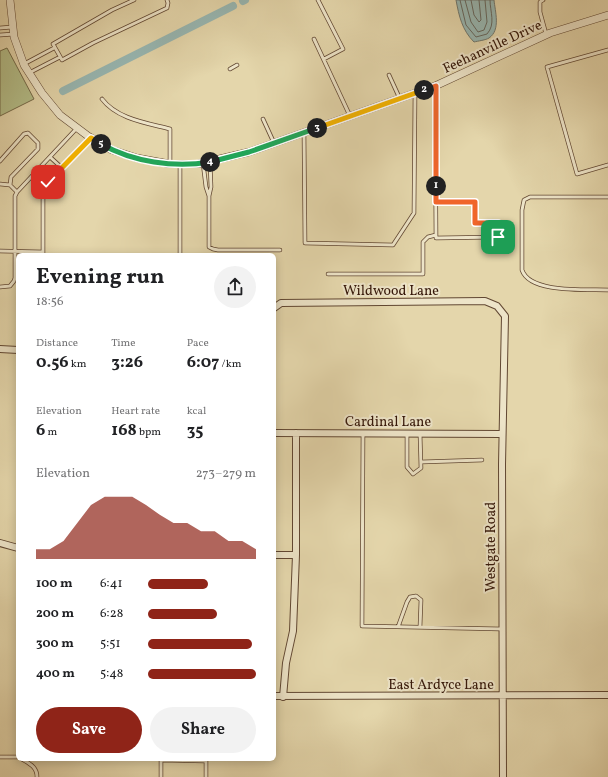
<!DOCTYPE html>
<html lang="en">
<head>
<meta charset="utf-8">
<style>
  body { margin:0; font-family:Vollkorn,serif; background:#f2f2f2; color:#202124; height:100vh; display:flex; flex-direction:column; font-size:15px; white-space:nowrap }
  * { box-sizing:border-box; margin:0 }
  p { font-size:13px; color:#757577 }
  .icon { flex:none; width:22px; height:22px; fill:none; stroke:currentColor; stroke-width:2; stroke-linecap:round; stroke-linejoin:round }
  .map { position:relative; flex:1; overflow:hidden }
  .panel { position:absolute; left:16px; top:253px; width:260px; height:508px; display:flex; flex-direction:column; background:#fff; border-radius:6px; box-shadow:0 2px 10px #0003 }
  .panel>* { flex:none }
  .pin { position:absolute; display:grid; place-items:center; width:34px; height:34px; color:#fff; margin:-17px; border-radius:8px; box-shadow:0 2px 6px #0006 }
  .km { position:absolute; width:20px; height:20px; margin:-10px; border-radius:50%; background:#222; color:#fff; font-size:11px; line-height:20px; text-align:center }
  .round { display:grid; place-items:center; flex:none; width:42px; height:42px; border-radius:21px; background:#f2f2f2 }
  .summary { display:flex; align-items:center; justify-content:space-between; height:68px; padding:0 20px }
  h1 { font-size:22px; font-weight:700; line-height:30px }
  .stats { display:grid; grid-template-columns:repeat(3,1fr); gap:6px; height:68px; padding:4px 20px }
  .stats div { display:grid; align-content:center }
  .stats b { font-size:17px; font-weight:700 }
  .stats small { font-size:11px; font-weight:400 }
  .stats p { font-size:11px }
  .chart { height:112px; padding:8px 20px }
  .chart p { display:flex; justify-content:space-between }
  .chart svg { width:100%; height:72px; margin-top:4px; fill:#8f2418; opacity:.7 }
  .action { display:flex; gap:8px; margin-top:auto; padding:8px 20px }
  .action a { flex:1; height:46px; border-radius:24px; background:#8f2418; color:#fff; font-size:16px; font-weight:700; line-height:46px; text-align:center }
  .action a+a { background:#f2f2f2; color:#202124 }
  ul { padding:0 20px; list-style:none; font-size:13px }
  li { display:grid; grid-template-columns:64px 48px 1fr; align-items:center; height:30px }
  li i { height:10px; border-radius:5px; background:#8f2418 }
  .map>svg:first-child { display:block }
</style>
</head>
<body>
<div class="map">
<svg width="608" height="777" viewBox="0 0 608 777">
  <rect width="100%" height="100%" fill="#e4d6ab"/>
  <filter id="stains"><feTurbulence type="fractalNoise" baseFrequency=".005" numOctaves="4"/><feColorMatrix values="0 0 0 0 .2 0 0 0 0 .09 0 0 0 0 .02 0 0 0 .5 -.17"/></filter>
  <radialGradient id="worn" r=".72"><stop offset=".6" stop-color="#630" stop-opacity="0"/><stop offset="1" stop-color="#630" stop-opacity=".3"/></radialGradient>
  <path fill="#b4be89" stroke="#746a49" d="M7 48 34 99 0 116V51Z"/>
  <path fill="#98b7b2" stroke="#70776e" d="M456 0H494C495 11 501 30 489 38 486 40 478 41 474 42 462 30 459 16 456 0Z"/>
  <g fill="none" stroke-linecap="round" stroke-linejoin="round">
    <path stroke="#66675e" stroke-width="1" d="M460 0 466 25 476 37 487 34C496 24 490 12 490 0
      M465 0 471 22 478 32 484 30 487 22 485 0
      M471 0 474 15 479 22 481 20 479 0"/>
    <path stroke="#98b7b2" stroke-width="8" d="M243 1 245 0
      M63 91 233 6"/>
    <defs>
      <path id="service" d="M134 0 112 10 53 44 62 60 93 43 167 8 168 3 167 0
        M318 0 343 49 324 59
        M543 0 540 2V12L546 34
        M0 28 12 27
        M0 35 14 34
        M314 39 350 116
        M608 50 547 67 577 174 608 165
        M24 64 54 48
        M230 69 237 65
        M29 73 60 57
        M389 75 400 99
        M435 86 436 238 498 237V223H475V202H436
        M102 99C117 119 147 123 170 129V164
        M263 119 274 143
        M304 133 305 243 393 245 414 213 415 94
        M50 157 62 168
        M0 161 24 134 28 133 38 143V149L11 177 10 185
        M203 163 206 187 209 196V247L213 249 218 250H280
        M0 184 10 185 17 192
        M209 196 211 187 210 162
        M608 197H530L524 200 522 210V270C530 294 588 289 608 290
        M0 251 43 252
        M43 255V197L45 188 48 182 91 138
        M180 255V164
        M328 274H423V242L428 237 436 235
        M0 287 10 286 14 281 15 278V196L17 192 77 128
        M363 433 362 626 502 629
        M407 433V467L413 474 421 468 420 433
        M421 462 482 460
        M398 627 407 602 410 597 416 596 421 600 420 627
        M0 757H18
        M22 759C30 764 37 767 37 777
        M161 777V760L206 761V777"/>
      <path id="minor" d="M274 308 281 303 485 301 497 306 505 316 502 464 503 777
        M0 349 18 350
        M274 433 502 434
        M0 543 18 548
        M274 555H296
        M274 696 608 695
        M283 697 286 663 293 631 296 555V433"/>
      <path id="tertiary" d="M10 0 14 37 24 65 42 93 60 115 88 136 112 150 137 158 170 164H198L249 152 435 86 550 33 608 15"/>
    </defs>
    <use href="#service" stroke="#614732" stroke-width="4.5"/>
    <use href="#minor" stroke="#614732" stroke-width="8"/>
    <use href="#tertiary" stroke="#614732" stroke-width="8"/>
    <use href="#service" stroke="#ede4c8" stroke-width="3"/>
    <use href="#minor" stroke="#ede4c8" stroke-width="6"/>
    <use href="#tertiary" stroke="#ede4c8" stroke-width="7"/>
  </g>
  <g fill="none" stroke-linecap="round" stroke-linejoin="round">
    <defs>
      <path id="split-1" d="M436 186V202H475V223H498V237"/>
      <path id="split-2" d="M424 90 436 86V186"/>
      <path id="split-3" d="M317 128 424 90"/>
      <path id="split-4" d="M210 162 249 152 317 128"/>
      <path id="split-5" d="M101 144C133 162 174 168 210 162"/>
      <path id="split-6" d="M48 182 91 138 101 144"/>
    </defs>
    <use href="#split-1" stroke="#fff" stroke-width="8"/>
    <use href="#split-2" stroke="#fff" stroke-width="8"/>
    <use href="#split-3" stroke="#fff" stroke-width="8"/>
    <use href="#split-4" stroke="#fff" stroke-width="8"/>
    <use href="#split-5" stroke="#fff" stroke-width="8"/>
    <use href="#split-6" stroke="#fff" stroke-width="8"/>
    <use href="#split-1" stroke="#f0652b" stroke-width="5"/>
    <use href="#split-2" stroke="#f0652b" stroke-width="5"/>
    <use href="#split-3" stroke="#f5b400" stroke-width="5"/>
    <use href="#split-4" stroke="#22a559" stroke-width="5"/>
    <use href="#split-5" stroke="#22a559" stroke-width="5"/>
    <use href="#split-6" stroke="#f5b400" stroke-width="5"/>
  </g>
  <g text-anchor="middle" stroke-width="4" stroke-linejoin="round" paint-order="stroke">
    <g font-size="14" fill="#351709" stroke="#ede4c8">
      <text transform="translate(492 46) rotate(-25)" y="5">Feehanville Drive</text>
      <text x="391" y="295">Wildwood Lane</text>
      <text x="388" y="426">Cardinal Lane</text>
      <text transform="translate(490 547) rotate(-90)" y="5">Westgate Road</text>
      <text x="441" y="689">East Ardyce Lane</text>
    </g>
  </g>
  <rect width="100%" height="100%" filter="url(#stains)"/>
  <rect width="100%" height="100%" fill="url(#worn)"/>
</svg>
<div class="pin" style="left:498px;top:237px;background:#1e9e55"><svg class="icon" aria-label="arrive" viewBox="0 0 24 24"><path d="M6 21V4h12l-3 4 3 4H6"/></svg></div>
<div class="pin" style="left:48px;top:182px;background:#d93025"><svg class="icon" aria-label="check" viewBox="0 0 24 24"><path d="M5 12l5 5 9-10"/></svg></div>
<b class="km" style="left:436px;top:186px">1</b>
<b class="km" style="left:424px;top:90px">2</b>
<b class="km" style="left:317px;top:128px">3</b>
<b class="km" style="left:210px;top:162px">4</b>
<b class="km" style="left:101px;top:144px">5</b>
<section class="panel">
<div class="summary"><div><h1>Evening run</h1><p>18:56</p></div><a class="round"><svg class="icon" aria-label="share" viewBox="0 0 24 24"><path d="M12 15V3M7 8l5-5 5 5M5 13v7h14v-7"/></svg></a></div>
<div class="stats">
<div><p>Distance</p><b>0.56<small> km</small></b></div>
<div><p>Time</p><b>3:26</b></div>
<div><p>Pace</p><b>6:07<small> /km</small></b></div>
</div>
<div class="stats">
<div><p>Elevation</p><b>6<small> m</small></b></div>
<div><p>Heart rate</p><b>168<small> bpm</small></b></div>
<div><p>kcal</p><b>35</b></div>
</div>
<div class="chart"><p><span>Elevation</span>273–279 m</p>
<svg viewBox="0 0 160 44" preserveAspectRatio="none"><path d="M0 44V38L10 38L20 33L30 22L40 11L50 6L60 6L70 6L80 11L90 17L100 22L110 22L120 27L130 27L140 33L150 33L160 38V44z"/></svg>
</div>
<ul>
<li><b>100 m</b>6:41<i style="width:56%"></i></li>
<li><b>200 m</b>6:28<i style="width:64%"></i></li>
<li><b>300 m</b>5:51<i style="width:96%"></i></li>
<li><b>400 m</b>5:48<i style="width:100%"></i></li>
</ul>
<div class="action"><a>Save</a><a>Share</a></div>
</section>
</div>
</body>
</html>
